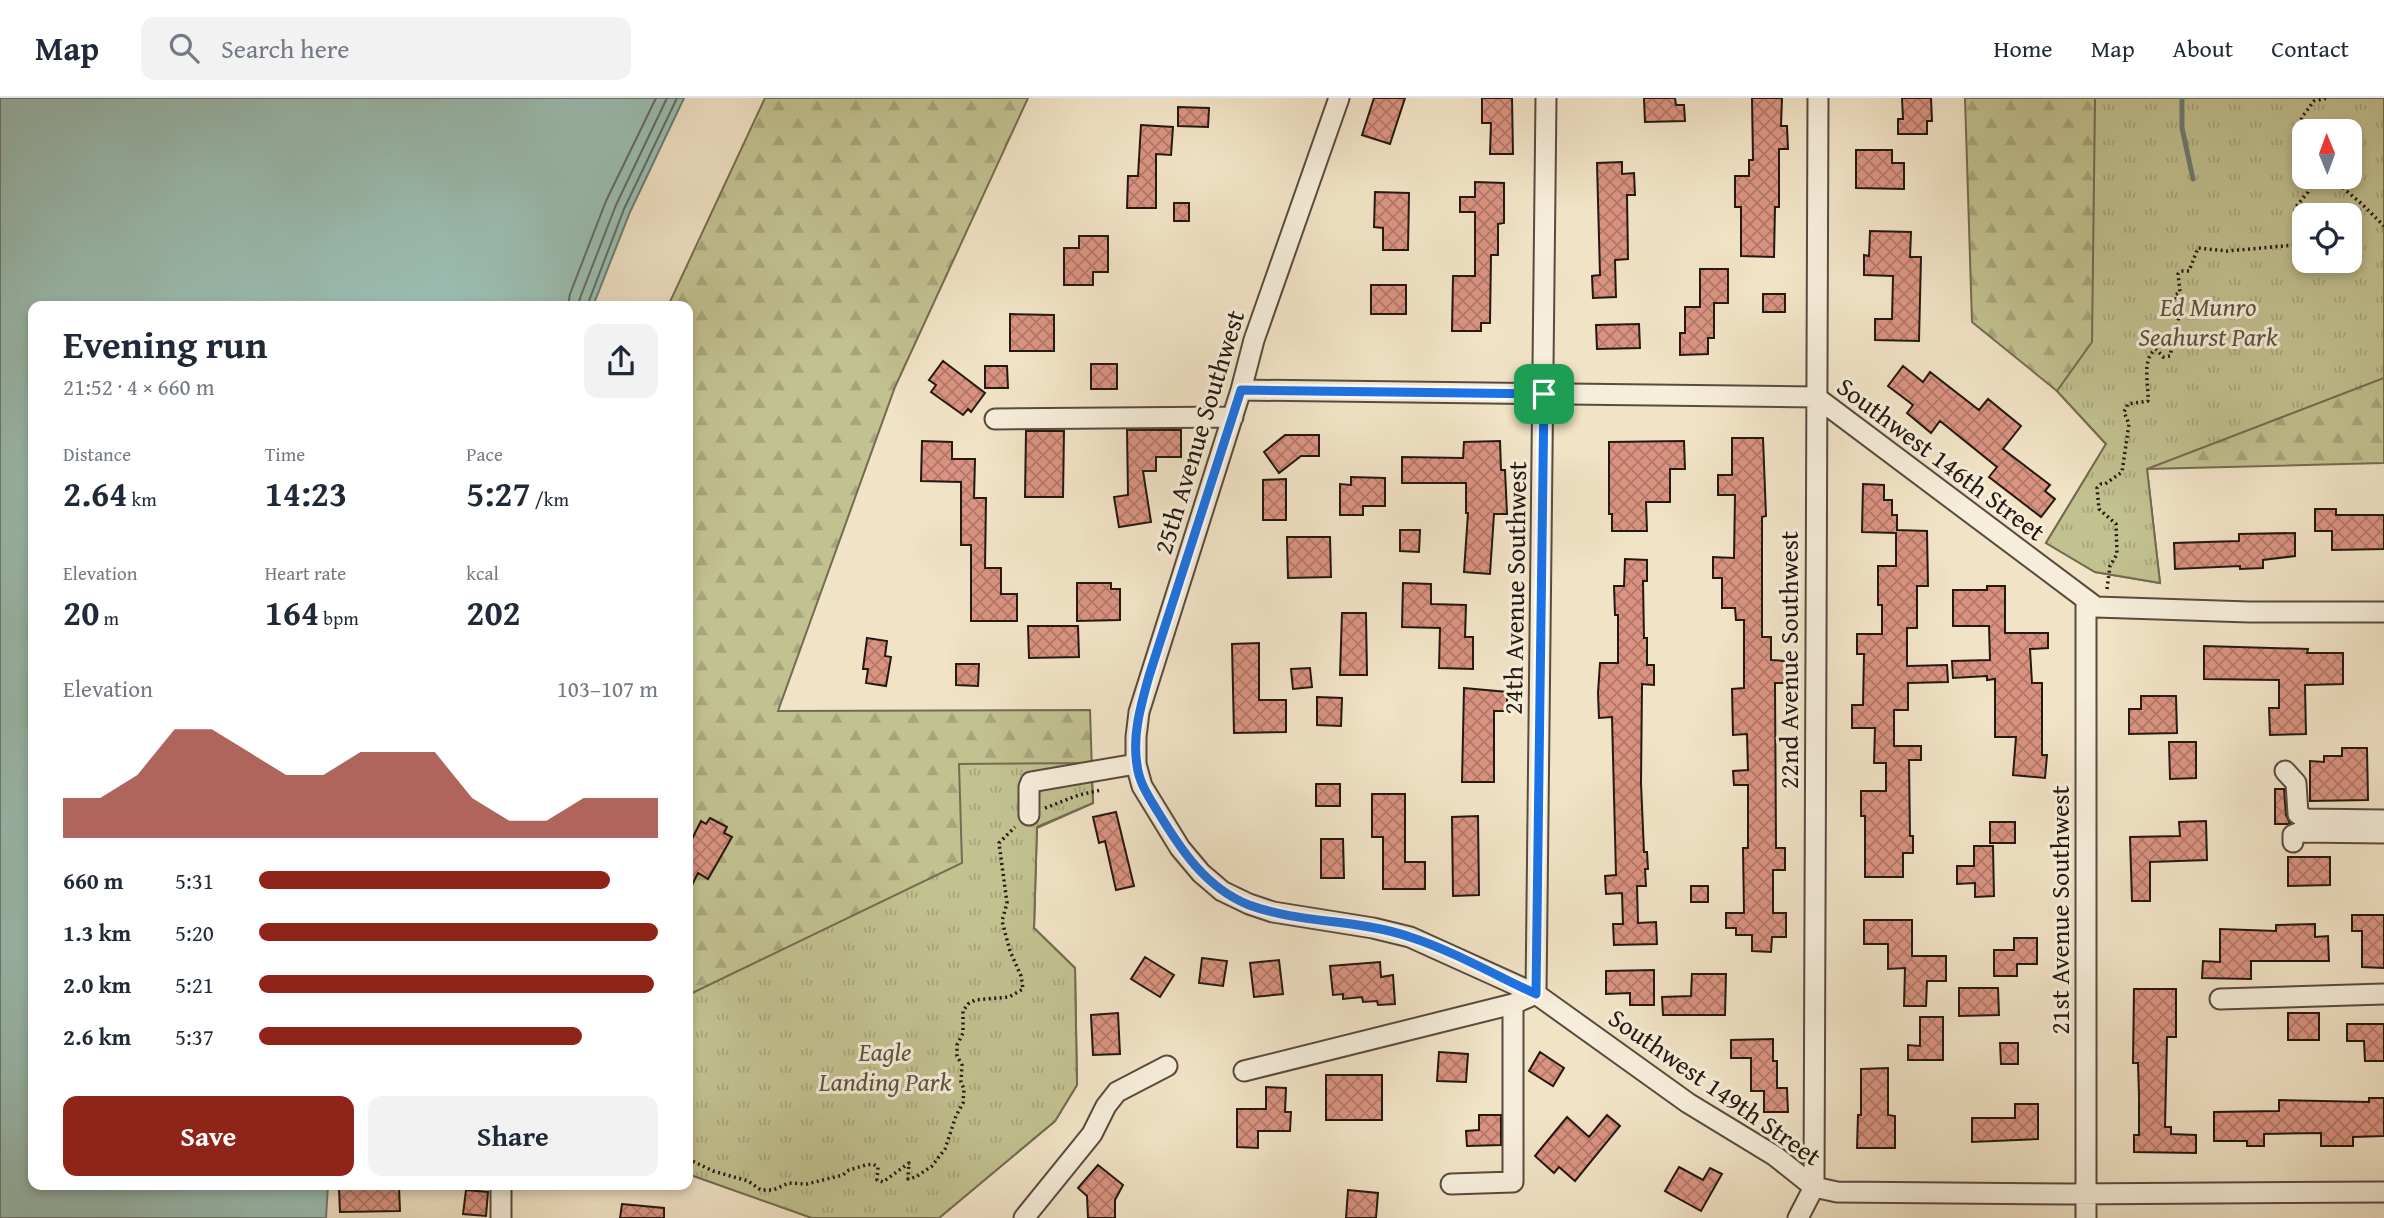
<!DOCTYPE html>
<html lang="en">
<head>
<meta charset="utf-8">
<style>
  body { margin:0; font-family:"Gentium Book Plus",serif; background:#f2f2f3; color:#1f2937; height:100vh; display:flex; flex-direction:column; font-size:26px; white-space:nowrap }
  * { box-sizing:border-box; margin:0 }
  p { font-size:23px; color:#747a83 }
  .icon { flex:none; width:38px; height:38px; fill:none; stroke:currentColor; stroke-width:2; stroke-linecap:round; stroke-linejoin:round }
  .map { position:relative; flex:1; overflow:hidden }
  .details { position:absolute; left:28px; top:203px; width:665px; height:889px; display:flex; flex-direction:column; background:#fff; border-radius:14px; box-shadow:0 4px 10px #0003 }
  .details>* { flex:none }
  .needle { width:46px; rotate:359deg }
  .fabs { position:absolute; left:2292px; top:21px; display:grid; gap:14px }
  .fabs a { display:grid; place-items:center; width:70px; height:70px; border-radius:14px; background:#fff; box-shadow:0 4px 10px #0003; font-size:35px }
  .pin { position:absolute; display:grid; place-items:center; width:60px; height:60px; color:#fff; margin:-30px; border-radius:14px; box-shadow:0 4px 10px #0006 }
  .round { display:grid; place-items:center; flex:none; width:74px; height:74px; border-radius:14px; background:#f2f2f3 }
  .headline { display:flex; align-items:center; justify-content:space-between; height:119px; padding:0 35px }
  h1 { font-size:38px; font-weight:800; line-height:52px }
  .metrics { display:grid; grid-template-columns:repeat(3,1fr); gap:10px; height:119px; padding:7px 35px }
  .metrics div { display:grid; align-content:center }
  .metrics b { font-size:35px; font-weight:800 }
  .metrics small { font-size:19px; font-weight:400 }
  .metrics p { font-size:19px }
  .chart { height:196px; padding:14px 35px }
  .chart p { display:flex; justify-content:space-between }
  .chart svg { width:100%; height:126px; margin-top:7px; fill:#8f2418; opacity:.7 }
  .cta { display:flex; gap:14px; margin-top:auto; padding:14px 35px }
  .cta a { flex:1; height:80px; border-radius:14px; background:#8f2418; color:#fff; font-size:28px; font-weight:800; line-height:80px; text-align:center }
  .cta a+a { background:#f2f2f3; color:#1f2937 }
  ul { padding:0 35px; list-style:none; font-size:23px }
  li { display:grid; grid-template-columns:112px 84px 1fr; align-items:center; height:52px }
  li i { height:18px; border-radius:9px; background:#8f2418 }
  header { display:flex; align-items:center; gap:42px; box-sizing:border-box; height:98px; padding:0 35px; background:#fff; border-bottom:2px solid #e0e1e3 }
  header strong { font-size:33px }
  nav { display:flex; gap:38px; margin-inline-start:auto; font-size:24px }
  .search { width:490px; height:63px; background:#f2f2f3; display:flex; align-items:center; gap:18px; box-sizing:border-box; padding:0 24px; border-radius:14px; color:#747a83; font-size:26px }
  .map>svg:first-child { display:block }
</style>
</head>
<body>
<header>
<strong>Map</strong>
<div class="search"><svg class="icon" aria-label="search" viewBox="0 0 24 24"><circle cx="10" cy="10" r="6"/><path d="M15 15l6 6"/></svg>Search here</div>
<nav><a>Home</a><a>Map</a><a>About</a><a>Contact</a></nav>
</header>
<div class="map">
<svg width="2384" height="1120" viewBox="0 0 2384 1120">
  <defs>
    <pattern id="forest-firs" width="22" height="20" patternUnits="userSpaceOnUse" patternTransform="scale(1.75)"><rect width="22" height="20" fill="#c2c190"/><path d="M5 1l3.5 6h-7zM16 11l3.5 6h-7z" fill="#a7a57b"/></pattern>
    <pattern id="park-tufts" width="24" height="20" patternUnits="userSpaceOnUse" patternTransform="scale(1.75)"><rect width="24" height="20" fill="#c2c190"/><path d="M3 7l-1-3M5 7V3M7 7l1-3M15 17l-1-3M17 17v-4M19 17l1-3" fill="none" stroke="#a7a57b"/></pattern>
    <pattern id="building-cross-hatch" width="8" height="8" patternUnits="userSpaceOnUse" patternTransform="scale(1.75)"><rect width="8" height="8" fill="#da9381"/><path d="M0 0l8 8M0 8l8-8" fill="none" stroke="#b17768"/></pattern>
  </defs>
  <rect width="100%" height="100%" fill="#f1e3c6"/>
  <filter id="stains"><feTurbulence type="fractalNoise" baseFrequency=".00286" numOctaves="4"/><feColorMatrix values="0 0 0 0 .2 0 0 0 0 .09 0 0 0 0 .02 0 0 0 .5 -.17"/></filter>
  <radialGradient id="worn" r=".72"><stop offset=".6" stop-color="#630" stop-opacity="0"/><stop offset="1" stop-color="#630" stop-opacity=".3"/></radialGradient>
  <path fill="url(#forest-firs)" stroke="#746c50" stroke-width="2" fill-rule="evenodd" d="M765 0H1028L895 289 778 613 1090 612 1093 705 1037 730 1034 830 1075 870 1077 987 1055 1023 939 1120H812L688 1076V208H668Z
    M1965 0H2384V365L2147 371 2160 485 2095 474 2046 445 2106 346 2057 293 1972 224ZM2305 33H2350V79H2305ZM2305 117H2350V163H2305Z"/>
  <path fill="url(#park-tufts)" stroke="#746c50" stroke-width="2" fill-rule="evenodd" d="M2095 0H2384V280L2147 371 2160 485 2095 474 2046 445 2106 346 2057 293 2092 244ZM2305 33H2350V79H2305ZM2305 117H2350V163H2305Z
    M1091 665 1093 705 1037 729 1034 830 1075 870 1077 987 1055 1023 939 1120H812L688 1076V897L962 765 959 666Z"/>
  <path fill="#9bbeb3" stroke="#6c7c72" stroke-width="2" d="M0 0H684L630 114 593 208H33V1087H328L326 1120H0Z"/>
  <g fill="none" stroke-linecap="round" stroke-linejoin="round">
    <path stroke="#606b62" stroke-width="2" d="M568 208 570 196 606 103 656 0
      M578 208 580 200 616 107 667 0
      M587 208 624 111 677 0"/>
    <path stroke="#6c7c72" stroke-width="5" d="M2182 0V30L2193 81"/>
  </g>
  <path fill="url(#building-cross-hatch)" stroke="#251810" stroke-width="2" d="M1374 0H1405L1390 46 1362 37Z
    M1482 0H1512L1513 56H1490L1491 25H1482Z
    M1644 0H1675L1676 7H1684L1685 23 1645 24Z
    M1752 0H1782L1781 28H1787L1788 51H1779V109H1775L1774 159 1741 158V109H1735V78H1749V62H1753Z
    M1902 0H1931L1932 23H1927V36H1898V21H1903Z
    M1178 9 1209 10 1208 29 1178 28Z
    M1141 27 1173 29 1171 57 1156 56V110H1127L1128 78H1138Z
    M1856 52H1892V65H1904V91L1856 90Z
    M1622 64V76L1634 75 1635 97H1627L1628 161 1615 162 1616 199 1593 200 1592 178 1600 177 1597 65Z
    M1475 84 1504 85V125L1498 126V157H1491L1490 225H1481V233H1452L1453 178H1475V114H1460V99H1475Z
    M1375 94 1409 95 1408 152H1383V130L1374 129Z
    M1174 105H1189V123H1174Z
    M1870 133 1911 134 1910 159H1921L1919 243 1875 242V221H1892L1893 178 1864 177V157L1869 158Z
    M1079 138H1108V174H1093V187H1064V150H1079Z
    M1700 171H1728V205H1714V240H1708V256L1680 257V235H1685V209H1700Z
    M1371 187H1406V216H1371Z
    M1763 196H1785V214H1763Z
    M1010 216 1054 217V253H1010Z
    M1639 226 1640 250 1597 251 1596 227Z
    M943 263 985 295 971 314 968 311 963 317 931 294 936 287 929 282Z
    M1091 266H1117V291H1091Z
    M985 268H1007L1008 290H985Z
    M1903 268 1923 284 1930 274 1979 312 1988 301 2021 328 2003 351 2050 387 2045 393 2055 401 2041 419 1989 379 1997 369 1940 323 1931 335 1907 315 1913 307 1888 288Z
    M1127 332H1181V359H1156V373H1143L1151 424 1119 429 1114 399 1128 397Z
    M1026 333H1064L1063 399H1025Z
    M1285 337H1319V358H1301L1279 375 1264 354Z
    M1732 340H1763L1766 418 1762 419V539H1771V562L1786 563V585H1775L1776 750H1785V772H1773V815H1786V839H1772L1771 854 1752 853V837H1736V830H1726V815H1744L1743 750H1748V687H1734L1733 673 1748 672 1747 636 1733 637 1732 591 1744 590V522H1736L1735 510H1722V480H1713V459L1734 460 1735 397H1718V377H1732Z
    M922 343 952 344V361H975L974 400H986L985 470H1001V496H1017V523H971V447H961V384L921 383Z
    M1500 343 1501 372H1505L1507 416H1494L1490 476 1464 474 1468 415H1466V385H1402V359L1463 360 1464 344Z
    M1684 343 1685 371H1670V404H1646L1647 433H1612V416H1609V344Z
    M1351 379 1385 380V408H1363V417H1340V386L1351 387Z
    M1286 381V422H1263V382Z
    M1863 386 1884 387V402H1892V417H1897V432L1927 433 1928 488H1917V530H1907V568L1947 567 1948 584 1908 585V612H1894V648H1921V662H1909L1910 738H1913V755H1903V779H1865V718H1861V693H1886V665H1874L1875 630H1852V607H1863L1864 556H1857V536H1882V507H1878V468H1896V435L1862 434Z
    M2315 411H2336V417H2384V451L2332 452V433H2315Z
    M1400 432H1420L1419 454 1400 453Z
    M2295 435V458L2263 462V470L2240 471V468L2175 471 2174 445 2239 443V436Z
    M1287 439H1330L1331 479 1288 480Z
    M1625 461 1647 462V483H1643L1644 540H1647V567H1654V587L1642 586 1641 685 1644 754H1647L1648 771H1645L1646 788H1637L1638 825 1656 824 1657 846 1614 847 1613 826H1623L1622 795 1606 796 1605 778 1616 777 1612 619 1599 620 1598 595 1600 565H1618V517H1615L1614 488H1624Z
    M1077 485H1111V491H1120V522L1077 523Z
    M1403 485 1431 486V506L1466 507 1465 539H1473V571L1439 570 1440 530 1402 529Z
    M1987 488H2005V535H2048V550L2030 551 2032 585H2042V657H2047L2045 680 2013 677 2016 639H1995V581L1987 582V578L1953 580 1952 563 1990 562 1989 528H1953V492H1987Z
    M1342 515H1366L1367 577H1340Z
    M1028 528H1078L1079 559 1029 560Z
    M867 540 887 543 885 558 891 559 886 588 866 585 868 571H863Z
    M1259 545V602H1286V634L1234 635 1232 546Z
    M2204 548 2308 551 2307 555H2343V586L2305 587 2306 636 2270 637 2269 610H2279V582L2204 581Z
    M956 566H979L978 588 956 587Z
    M1310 570 1312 589 1293 591 1291 571Z
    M1464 590 1507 594V613H1494V684H1462Z
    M2141 598H2176L2177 635 2129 636V611H2141Z
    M1317 599 1342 600 1341 628 1317 627Z
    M2169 644H2196V680L2170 681Z
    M2342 650H2367L2368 702 2310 703V663L2324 664V658H2342Z
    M1316 686H1340V708H1316Z
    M2275 691H2284L2286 717 2290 725 2288 726H2275Z
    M1372 696H1405V764H1425V791H1383V739H1372Z
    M1116 714 1134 788 1116 792 1105 743 1099 745 1093 719Z
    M1478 718 1479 797 1453 798 1452 719Z
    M710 720 727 729 724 735 732 739 708 781 698 775 688 795V749L701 723 706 726Z
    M2206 723 2207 762 2150 764V803H2132L2130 739 2180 738 2179 724Z
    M1990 724H2015V745H1990Z
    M1321 741H1343L1344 780H1321Z
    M1974 748H1993L1994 798 1975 799V785L1957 786V768H1974Z
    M2288 759H2330V787L2288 788Z
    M1691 788H1708V804H1691Z
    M2352 817H2384V870L2362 869V833H2352Z
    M1864 822H1912V858H1946V883H1927L1926 908H1904L1905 870 1888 871V846H1864Z
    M2315 826V839L2328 838 2329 863H2251V881L2202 880 2203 863 2220 864V831L2276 833V827Z
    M2014 840H2037V866H2017V878H1994V852H2014Z
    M1145 859 1174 877 1160 899 1131 881Z
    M1202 860 1227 863 1223 888 1199 885Z
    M1279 862 1283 896 1254 899 1250 865Z
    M1380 864 1381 879 1393 877 1395 906 1378 907 1377 903 1363 904 1362 899 1343 901V896L1333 897 1330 868Z
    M1654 872V907H1630V895L1606 896V873Z
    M1692 876H1726L1725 917H1663L1662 899 1691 898Z
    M1959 890H1998L1999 917 1959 918Z
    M2134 891H2176V939H2167L2165 1029H2171V1036L2196 1037V1055L2134 1054V1037H2139V998L2138 965H2133Z
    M1118 915 1120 956 1093 957 1091 917Z
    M2288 915H2319V942H2288Z
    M1920 919H1943V962H1908V947L1920 948Z
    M2347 926H2384V963H2365L2364 943H2347Z
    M1773 941V963H1777V990H1787L1788 1014H1764V993H1751V960H1731V942Z
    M2000 945H2018V966H2001Z
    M1439 954 1468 956 1466 984 1437 983Z
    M1540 954 1564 970 1553 988 1529 973Z
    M1888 970V1017L1895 1018V1050H1857L1858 1017H1861V971Z
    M1326 977H1382V1022H1326Z
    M1266 989 1286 990 1285 1014H1291L1290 1033H1258V1050L1237 1049V1011H1266Z
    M2369 1000H2384V1038L2353 1039V1048H2321V1035L2264 1036V1048H2247V1043H2214V1014L2279 1013V1002L2369 1004Z
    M2015 1006H2038V1041L1972 1044V1020H2015Z
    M1479 1017H1501V1047L1467 1048 1466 1033 1479 1032Z
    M1607 1017 1620 1028 1575 1083 1559 1069 1554 1075 1535 1058 1567 1019 1589 1039Z
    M1098 1067 1123 1087 1115 1102V1120H1088L1087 1098 1078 1090Z
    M1679 1069 1703 1082 1710 1070 1722 1076 1701 1113 1665 1093Z
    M399 1089 400 1113 340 1114 339 1090Z
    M466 1092 488 1094 486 1118 463 1116Z
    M1348 1092 1378 1095 1376 1120H1346Z
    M622 1106 664 1110V1120H620Z"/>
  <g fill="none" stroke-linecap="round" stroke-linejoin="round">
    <defs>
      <path id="minor" d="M1339 0 1254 242 1241 292 1139 614 1136 639V666L1142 688 1180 750 1201 775 1222 793 1249 806 1273 814 1373 830 1410 839 1536 896 1688 1005 1775 1058 1814 1089 1837 1094 2069 1096 2384 1094
        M1241 292 1816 299 2096 509 2249 514H2384
        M995 321 1233 319
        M2285 673 2296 685 2298 716 2306 721 2384 722
        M1029 717V689L1031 684 1136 666
        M2293 744V737L2300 734 2384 735
        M2220 901 2384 896
        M1244 973 1513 906 1536 896 1546 0
        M1451 1086 1513 1084V906
        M501 1120V1087
        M1024 1120 1092 1036 1106 1008 1117 994 1167 968
        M1798 1120 1814 1089 1818 0
        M2086 1120V503"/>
    </defs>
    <use href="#minor" stroke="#584b3e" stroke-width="23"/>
    <path stroke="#251810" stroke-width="3.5" stroke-dasharray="2 3.5" stroke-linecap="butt" d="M2305 51 2296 38 2302 19 2314 3 2327 0
      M2330 79 2362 106 2384 128
      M2107 491 2110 468 2117 456 2116 426 2099 411 2097 390 2101 386H2105L2122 374 2129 326 2124 314 2128 306 2148 303C2149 287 2141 261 2156 251L2163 259 2170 258 2180 214 2175 197 2180 194 2178 176 2181 173H2189L2198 150 2227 153 2295 147 2299 140 2295 124V110L2308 94 2311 79
      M1045 710 1079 697 1101 692
      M688 1061 713 1073 748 1083 761 1092H773L789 1085 807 1086 843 1077 849 1072 866 1067 873 1066 878 1069 877 1082 883 1084 909 1065 908 1081 916 1079 932 1068 945 1051 956 1018 963 1005 964 991 961 984 962 967 957 958V947L963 935V913L968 906 975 902 1009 899 1023 891 1021 878 1010 853 1002 823 1007 805 999 745 1015 729"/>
    <use href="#minor" stroke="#f6edda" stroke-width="19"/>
  </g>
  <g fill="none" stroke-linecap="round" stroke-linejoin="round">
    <defs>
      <path id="route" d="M1241 292 1544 296 1536 896C1497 878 1451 852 1410 839 1359 821 1300 826 1249 807 1206 790 1181 752 1158 714 1149 699 1139 685 1137 667 1132 637 1141 607 1149 578Z"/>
    </defs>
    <use href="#route" stroke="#fff" stroke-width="14"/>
    <use href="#route" stroke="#1a73e8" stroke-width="9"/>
  </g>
  <g text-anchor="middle" stroke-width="6" stroke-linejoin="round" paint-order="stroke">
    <g font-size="26" font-style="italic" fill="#5c533d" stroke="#f6edda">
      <text x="2208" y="218">Ed Munro<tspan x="2208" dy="30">Seahurst Park</tspan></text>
      <text x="885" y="963">Eagle<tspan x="885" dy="30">Landing Park</tspan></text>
    </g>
    <g font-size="26" fill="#251810" stroke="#f6edda">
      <text transform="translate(1199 334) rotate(-73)" y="9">25th Avenue Southwest</text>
      <text transform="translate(1941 361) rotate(37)" y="9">Southwest 146th Street</text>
      <text transform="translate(1515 490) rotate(-89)" y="9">24th Avenue Southwest</text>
      <text transform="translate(1789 562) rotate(-90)" y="9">22nd Avenue Southwest</text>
      <text transform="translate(2060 812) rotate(-90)" y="9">21st Avenue Southwest</text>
      <text transform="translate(1715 989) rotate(35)" y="9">Southwest 149th Street</text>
    </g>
  </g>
  <rect width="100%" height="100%" filter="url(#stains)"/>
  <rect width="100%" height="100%" fill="url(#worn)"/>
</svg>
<div class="fabs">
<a><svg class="needle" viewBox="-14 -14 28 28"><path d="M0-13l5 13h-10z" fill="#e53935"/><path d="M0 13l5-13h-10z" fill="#747a83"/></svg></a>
<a><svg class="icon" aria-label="locate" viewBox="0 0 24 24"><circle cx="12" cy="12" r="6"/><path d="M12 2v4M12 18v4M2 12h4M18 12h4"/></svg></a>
</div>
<div class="pin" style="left:1544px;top:296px;background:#1e9e55"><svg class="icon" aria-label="arrive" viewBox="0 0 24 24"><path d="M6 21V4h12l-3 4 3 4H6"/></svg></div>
<section class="details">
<div class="headline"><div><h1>Evening run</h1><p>21:52 · 4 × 660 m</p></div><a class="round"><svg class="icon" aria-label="share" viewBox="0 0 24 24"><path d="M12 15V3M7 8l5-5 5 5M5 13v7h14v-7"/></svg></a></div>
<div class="metrics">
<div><p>Distance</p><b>2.64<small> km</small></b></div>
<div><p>Time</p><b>14:23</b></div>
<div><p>Pace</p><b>5:27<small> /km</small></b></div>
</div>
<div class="metrics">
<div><p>Elevation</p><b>20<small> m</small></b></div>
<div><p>Heart rate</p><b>164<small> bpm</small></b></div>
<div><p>kcal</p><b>202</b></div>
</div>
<div class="chart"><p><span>Elevation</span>103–107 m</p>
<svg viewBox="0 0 160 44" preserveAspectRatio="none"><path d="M0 44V30L10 30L20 22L30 6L40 6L50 14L60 22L70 22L80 14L90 14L100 14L110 30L120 38L130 38L140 30L150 30L160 30V44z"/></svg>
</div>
<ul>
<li><b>660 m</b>5:31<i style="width:88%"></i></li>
<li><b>1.3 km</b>5:20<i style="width:100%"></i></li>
<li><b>2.0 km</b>5:21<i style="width:99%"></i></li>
<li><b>2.6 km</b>5:37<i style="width:81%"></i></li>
</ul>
<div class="cta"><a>Save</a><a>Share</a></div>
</section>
</div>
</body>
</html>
